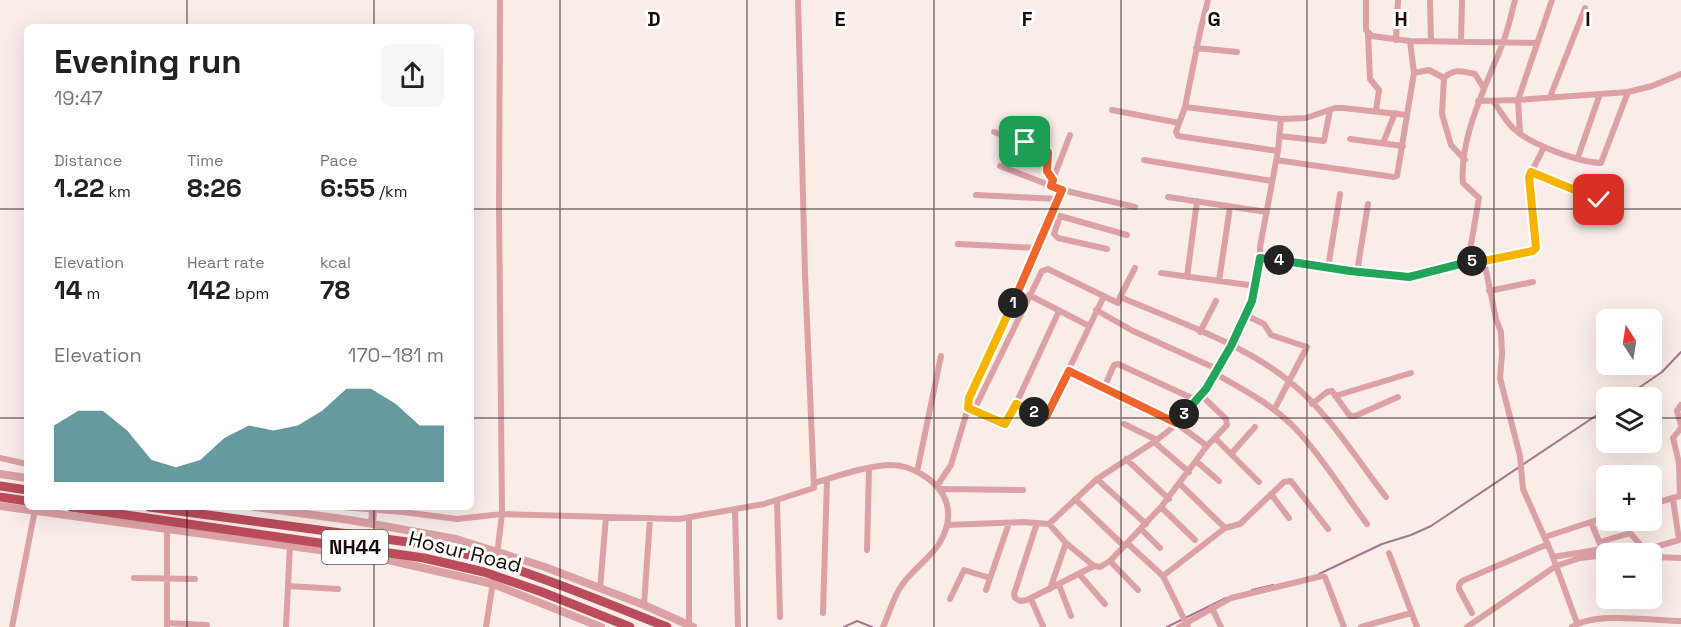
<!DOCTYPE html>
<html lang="en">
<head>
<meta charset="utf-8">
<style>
  body { margin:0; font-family:"Space Grotesk",sans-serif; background:#f6f6f6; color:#222; height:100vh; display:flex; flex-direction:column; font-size:22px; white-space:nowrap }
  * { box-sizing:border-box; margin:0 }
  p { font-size:20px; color:#767676 }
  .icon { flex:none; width:33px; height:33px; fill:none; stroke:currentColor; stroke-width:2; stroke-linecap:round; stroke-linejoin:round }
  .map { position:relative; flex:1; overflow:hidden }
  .drawer { position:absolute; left:24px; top:24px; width:450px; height:486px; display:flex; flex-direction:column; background:#fff; border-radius:9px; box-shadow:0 6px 24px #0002 }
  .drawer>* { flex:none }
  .needle { width:39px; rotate:348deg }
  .controls { position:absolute; left:1596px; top:309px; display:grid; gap:12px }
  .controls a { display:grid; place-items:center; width:66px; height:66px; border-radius:9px; background:#fff; box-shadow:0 6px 24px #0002; font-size:30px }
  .pin { position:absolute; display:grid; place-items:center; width:51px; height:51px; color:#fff; margin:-26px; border-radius:12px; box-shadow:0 3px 9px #0006 }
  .km { position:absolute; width:30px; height:30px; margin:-15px; border-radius:50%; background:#222; color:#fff; font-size:16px; line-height:30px; text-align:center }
  .round { display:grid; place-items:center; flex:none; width:63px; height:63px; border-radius:9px; background:#f6f6f6 }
  .headline { display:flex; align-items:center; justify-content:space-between; height:102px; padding:0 30px }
  h1 { font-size:33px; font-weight:600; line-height:45px }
  .figures { display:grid; grid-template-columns:repeat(3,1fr); gap:9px; height:102px; padding:6px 30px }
  .figures div { display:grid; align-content:center }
  .figures b { font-size:26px; font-weight:600 }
  .figures small { font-size:16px; font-weight:400 }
  .figures p { font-size:16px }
  .chart { height:168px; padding:12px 30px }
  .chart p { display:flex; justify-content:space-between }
  .chart svg { width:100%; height:108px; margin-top:6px; fill:#267077; opacity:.7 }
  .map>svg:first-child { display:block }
</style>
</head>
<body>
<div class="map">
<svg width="1681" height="627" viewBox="0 0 1681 627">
  <rect width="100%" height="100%" fill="#faece6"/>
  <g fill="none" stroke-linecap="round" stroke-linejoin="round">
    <path stroke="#a67590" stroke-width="2" d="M1624 398 1662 372 1681 352
      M1319 574 1382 544 1411 535 1431 526 1606 409
      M1252 590 1273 585
      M844 627 857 621 872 627
      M1167 627 1226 598"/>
    <path stroke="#dba1a5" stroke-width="6" d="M1208 0 1200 32 1185 107 1281 119 1306 118 1335 108H1343L1407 115
      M1366 0V30L1372 36 1410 41 1537 43
      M1430 0 1431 41
      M1368 34 1370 79 1379 90 1376 111
      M1396 40 1398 0
      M1461 41 1462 0
      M1196 48 1237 52
      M1414 73 1429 70 1444 78 1442 114 1451 145 1465 160
      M1444 78C1454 68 1462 71 1475 74L1483 87
      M1550 97 1585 8
      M1478 101 1518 100 1628 92 1652 86 1681 74
      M1493 101C1500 110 1505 120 1513 128 1529 144 1578 162 1601 163L1628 92
      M1185 107 1176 132 1178 136 1278 151
      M1112 110 1179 123
      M994 132 1046 150C1052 160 1044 168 1053 180
      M1520 133 1518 100 1552 0
      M1279 136 1324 141 1330 110
      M1350 139 1403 146
      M1383 143 1395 113
      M1578 157 1600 94
      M1144 160 1272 181
      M1276 160 1394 177 1397 176 1414 73 1410 41
      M1000 166 1062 190 1135 207
      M1531 172 1599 200
      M1052 182 1070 135
      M976 195 1058 199
      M1168 197 1267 212
      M1053 214 1127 235
      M1060 216 1054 234 1058 238 1107 249
      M958 244 1038 248
      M1260 258V247L1278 151 1281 119
      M1484 261 1533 251 1536 248 1529 177 1544 147
      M1468 262 1479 198 1463 183C1459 138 1486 86 1502 45 1508 31 1511 15 1515 0
      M1328 268 1340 194
      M1357 272 1368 204
      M1161 273 1256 286
      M1187 277 1197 201
      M1219 281 1230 207
      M1489 291 1533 282
      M1029 295 1089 326
      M1120 297 1135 268
      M1096 310 1133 331 1217 369
      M1245 315 1264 324 1271 335 1307 347 1274 410
      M1200 332 1216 301
      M1069 371 1176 423 1207 446
      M1214 373C1241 388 1269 403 1291 424 1318 451 1344 493 1367 524
      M1104 388 1114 365 1118 364 1196 400
      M1335 396 1411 373
      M1016 404 1059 311
      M1312 404 1327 392 1332 391 1350 416H1355L1398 397
      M1681 405 1677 411 1681 425
      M968 408 969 398 1062 190
      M974 410 1042 271 1048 269 1118 303 1120 297C1174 320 1244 344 1289 381 1328 412 1356 458 1386 497
      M1124 424 1157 440
      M1215 438 1259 482
      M1154 442 1189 472
      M1231 454 1255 427
      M0 458 27 464
      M1126 459 1169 499
      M1196 461 1219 481
      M1679 463 1673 438 1681 428
      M917 472 941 356
      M1097 479 1146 524
      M814 483C838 476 865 466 890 465 902 465 910 468 921 474 949 490 956 516 939 544 930 558 912 570 902 585 893 597 889 614 883 627
      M1180 484 1225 528
      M937 486 951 465 968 408 1005 424 1016 404 1046 417 1104 296
      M941 489 1023 490
      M1271 494 1289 518
      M1075 499 1124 546
      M777 500 780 617
      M1652 504 1680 496 1679 463 1681 462
      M341 507 403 512 457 519 502 514 499 207 500 0
      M1161 507 1207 446 1227 425 1226 419 1201 395
      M735 509 738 627
      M689 517V625
      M1037 523 1014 594 1015 598 1020 601 1027 600 1094 566
      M1049 524 1097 479 1157 440 1172 428 1206 389 1231 346 1252 301 1260 258 1350 271 1409 277 1480 259 1484 261 1496 319 1501 332 1502 354 1500 378 1520 456 1523 489 1551 552 1577 623
      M947 525 1023 522 1049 524 1066 543 1094 566 1100 567 1110 561 1161 507 1195 540
      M1141 529 1160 548
      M1545 537 1606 517
      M1600 542 1630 533 1645 550 1679 540 1673 499
      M1127 543 1163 576
      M867 550 869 469
      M1389 553 1417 627
      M497 555 502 514 679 519 764 504 814 488 805 274 798 0
      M1553 557 1602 549 1591 522
      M1652 557 1681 558
      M1110 561 1138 590
      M1080 575 1105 604
      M134 578 195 579
      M1059 585 1071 616
      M288 586 338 589
      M600 589 606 517
      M1050 589 1066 543
      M986 590 1009 523
      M950 599 964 570 990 578
      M1031 599 1043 626
      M644 605 650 518
      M1212 608 1221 627
      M823 613 827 479
      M1472 613 1459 589V585L1462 581 1548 544
      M167 623 207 625
      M12 627 35 510
      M167 627V530
      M286 627 290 545
      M486 627 493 582
      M1179 627 1231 598 1322 576 1325 577 1344 627
      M1188 627 1163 576 1225 528 1240 524 1284 482 1291 481 1328 529
      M1361 627 1411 613
      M1467 627 1556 566 1580 558 1606 555
      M1572 627C1595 611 1654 621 1681 621"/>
    <path stroke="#dba1a5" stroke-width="8" d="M0 474 27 478
      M0 506 384 559 493 584 601 627
      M255 507 350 520 456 539 545 567 644 605 693 627
      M372 524 373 511"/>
    <path stroke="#ba4c5c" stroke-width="9" d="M0 486 27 490
      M0 497 27 501
      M71 507 424 558 484 572 542 592 630 627
      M149 507 430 545C513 564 589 596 667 627"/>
  </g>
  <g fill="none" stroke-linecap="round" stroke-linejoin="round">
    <defs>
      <path id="split-1" d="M1013 303 1062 190 1051 186 1053 180 1047 171 1048 152 1025 142"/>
      <path id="split-2" d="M1013 303 969 398 968 408 1005 424 1016 404 1034 412"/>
      <path id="split-3" d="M1034 412 1046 417 1069 371 1176 423 1184 414"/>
      <path id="split-4" d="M1184 414 1206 389 1231 346 1252 301 1260 258 1279 260"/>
      <path id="split-5" d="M1279 260 1350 271 1409 277 1472 261"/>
      <path id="split-6" d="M1472 261 1480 259 1484 261 1533 251 1536 248 1529 177 1531 172 1599 200"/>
    </defs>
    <use href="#split-1" stroke="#fff" stroke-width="12"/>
    <use href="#split-2" stroke="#fff" stroke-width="12"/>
    <use href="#split-3" stroke="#fff" stroke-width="12"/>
    <use href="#split-4" stroke="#fff" stroke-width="12"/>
    <use href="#split-5" stroke="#fff" stroke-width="12"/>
    <use href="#split-6" stroke="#fff" stroke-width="12"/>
    <use href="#split-1" stroke="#f0652b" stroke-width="8"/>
    <use href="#split-2" stroke="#f5b400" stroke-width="8"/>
    <use href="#split-3" stroke="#f0652b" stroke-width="8"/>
    <use href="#split-4" stroke="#22a559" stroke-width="8"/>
    <use href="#split-5" stroke="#22a559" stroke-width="8"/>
    <use href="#split-6" stroke="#f5b400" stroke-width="8"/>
  </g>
  <path fill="none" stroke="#170c07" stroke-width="1.5" stroke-opacity="0.55" d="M187 0V27M374 0V27M560 0V627M747 0V627M934 0V627M1121 0V627M1307 0V627M1494 0V627M0 209H27M471 209H1681M0 418H27M471 418H1606M1652 418H1681M187 507V627M374 507V627"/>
  <g text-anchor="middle" stroke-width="6" stroke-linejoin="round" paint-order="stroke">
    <rect fill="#fff" stroke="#5d5551" stroke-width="1.5" x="322" y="530" width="66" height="34" rx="4.5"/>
    <g font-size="20" font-weight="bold" fill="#170c07">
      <text x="355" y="554">NH44</text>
    </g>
    <g font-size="21" fill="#170c07" stroke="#fff">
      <text transform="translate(465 552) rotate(14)" y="7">Hosur Road</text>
    </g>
  </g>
  <g font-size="20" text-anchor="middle" font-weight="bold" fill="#170c07" stroke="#fff" stroke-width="6" stroke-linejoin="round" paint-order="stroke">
    <text x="654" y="26">D</text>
    <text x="840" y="26">E</text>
    <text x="1027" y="26">F</text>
    <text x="1214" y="26">G</text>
    <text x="1401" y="26">H</text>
    <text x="1588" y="26">I</text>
  </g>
</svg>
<div class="controls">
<a><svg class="needle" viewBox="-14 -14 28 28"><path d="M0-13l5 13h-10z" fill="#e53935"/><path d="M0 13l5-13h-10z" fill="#767676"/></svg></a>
<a><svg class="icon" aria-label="layers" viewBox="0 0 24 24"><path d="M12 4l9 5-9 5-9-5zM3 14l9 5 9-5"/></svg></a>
<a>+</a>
<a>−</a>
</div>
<div class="pin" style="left:1025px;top:142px;background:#1e9e55"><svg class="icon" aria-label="arrive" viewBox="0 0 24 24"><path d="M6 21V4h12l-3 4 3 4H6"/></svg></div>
<div class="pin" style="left:1599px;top:200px;background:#d93025"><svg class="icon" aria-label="check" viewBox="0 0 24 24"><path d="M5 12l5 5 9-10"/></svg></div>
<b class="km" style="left:1013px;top:303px">1</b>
<b class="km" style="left:1034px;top:412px">2</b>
<b class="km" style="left:1184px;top:414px">3</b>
<b class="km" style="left:1279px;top:260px">4</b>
<b class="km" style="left:1472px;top:261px">5</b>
<section class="drawer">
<div class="headline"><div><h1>Evening run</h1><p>19:47</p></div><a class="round"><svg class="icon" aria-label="share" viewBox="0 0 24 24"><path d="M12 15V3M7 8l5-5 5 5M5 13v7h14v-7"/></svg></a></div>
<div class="figures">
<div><p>Distance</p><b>1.22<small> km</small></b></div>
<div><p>Time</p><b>8:26</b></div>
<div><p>Pace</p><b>6:55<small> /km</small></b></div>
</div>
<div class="figures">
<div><p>Elevation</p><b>14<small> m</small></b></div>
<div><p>Heart rate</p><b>142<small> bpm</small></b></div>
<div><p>kcal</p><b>78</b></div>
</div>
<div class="chart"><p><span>Elevation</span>170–181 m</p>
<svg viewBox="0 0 160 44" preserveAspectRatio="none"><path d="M0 44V21L10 15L20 15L30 23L40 35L50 38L60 35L70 26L80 21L90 23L100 21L110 15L120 6L130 6L140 12L150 21L160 21V44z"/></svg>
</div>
</section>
</div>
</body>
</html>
